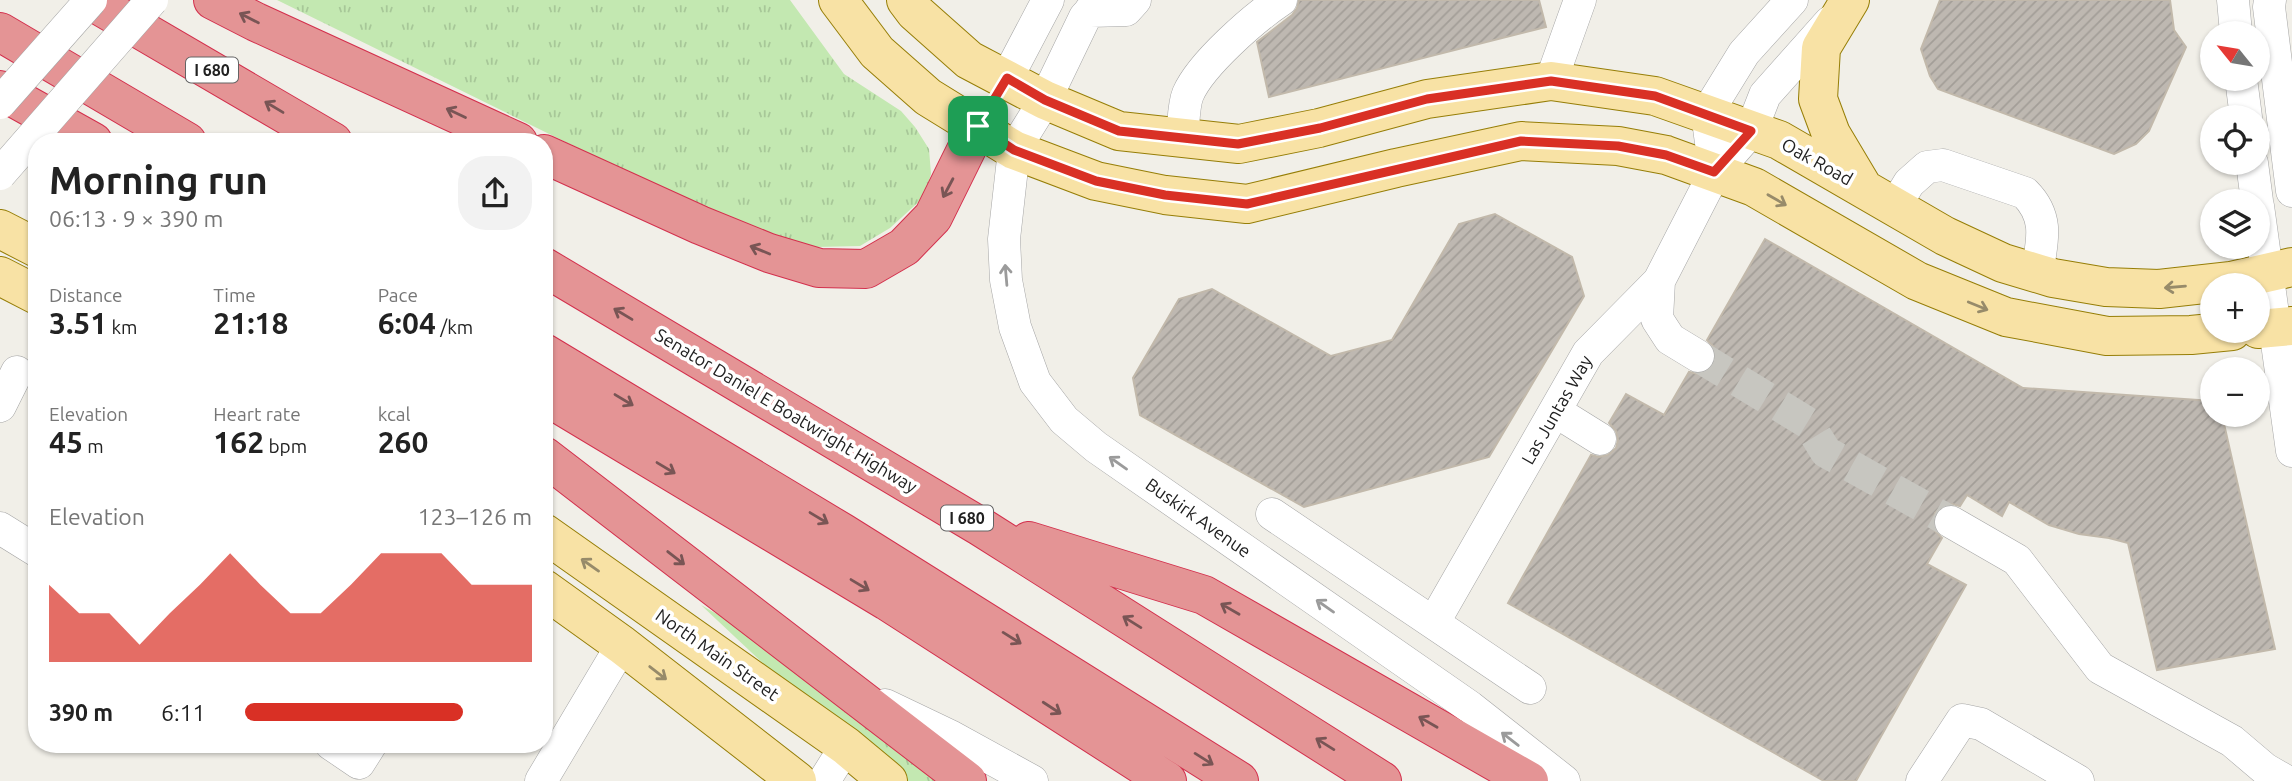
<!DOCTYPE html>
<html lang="en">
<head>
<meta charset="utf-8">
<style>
  body { margin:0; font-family:Ubuntu,sans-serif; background:#f2f2f2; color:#222; height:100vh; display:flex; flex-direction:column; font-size:26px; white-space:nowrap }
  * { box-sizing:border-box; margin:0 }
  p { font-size:23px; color:#767676 }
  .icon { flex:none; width:38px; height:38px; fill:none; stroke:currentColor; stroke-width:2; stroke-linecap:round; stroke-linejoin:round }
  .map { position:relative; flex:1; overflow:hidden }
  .sheet { position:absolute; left:28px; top:133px; width:525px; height:620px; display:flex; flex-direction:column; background:#fff; border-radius:28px; box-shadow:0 2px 5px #0004 }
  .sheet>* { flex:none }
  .needle { width:46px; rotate:300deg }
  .buttons { position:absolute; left:2200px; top:21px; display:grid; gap:14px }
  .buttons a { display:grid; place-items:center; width:70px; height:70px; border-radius:50%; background:#fff; box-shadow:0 2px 5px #0004; font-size:35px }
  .pin { position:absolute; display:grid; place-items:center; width:60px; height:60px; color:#fff; margin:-30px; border-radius:14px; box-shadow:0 4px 10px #0006 }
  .round { display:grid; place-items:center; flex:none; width:74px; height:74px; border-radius:28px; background:#f2f2f2 }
  .head { display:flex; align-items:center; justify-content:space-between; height:119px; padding:0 21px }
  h1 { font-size:38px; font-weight:700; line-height:52px }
  .stats { display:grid; grid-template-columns:repeat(3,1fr); gap:10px; height:119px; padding:7px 21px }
  .stats div { display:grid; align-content:center }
  .stats b { font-size:30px; font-weight:700 }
  .stats small { font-size:19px; font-weight:400 }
  .stats p { font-size:19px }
  .chart { height:196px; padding:14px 21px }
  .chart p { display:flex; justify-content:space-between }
  .chart svg { width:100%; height:126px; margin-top:7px; fill:#d93025; opacity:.7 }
  ul { padding:0 21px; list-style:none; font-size:23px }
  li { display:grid; grid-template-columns:112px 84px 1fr; align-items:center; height:52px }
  li i { height:18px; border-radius:9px; background:#d93025 }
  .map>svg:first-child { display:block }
</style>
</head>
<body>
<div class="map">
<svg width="2292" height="781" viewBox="0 0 2292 781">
  <defs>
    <pattern id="grass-tufts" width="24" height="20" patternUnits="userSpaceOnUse" patternTransform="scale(1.75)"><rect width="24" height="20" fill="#c3e8b1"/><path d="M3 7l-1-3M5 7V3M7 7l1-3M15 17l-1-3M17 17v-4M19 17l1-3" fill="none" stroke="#a7c798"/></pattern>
    <pattern id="building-hatch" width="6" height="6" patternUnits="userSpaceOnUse" patternTransform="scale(1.75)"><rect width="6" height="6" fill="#beb8b1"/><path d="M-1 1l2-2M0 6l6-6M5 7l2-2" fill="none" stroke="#a39e98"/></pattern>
  </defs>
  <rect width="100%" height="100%" fill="#f1efe8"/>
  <path fill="url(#grass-tufts)" d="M277 0H790L844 74 901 111 915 127 929 149 931 174 924 197 890 228 860 246 817 247 774 239 710 213Z
    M701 605 840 684 967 781H895L848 743Z"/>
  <path fill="url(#building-hatch)" stroke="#c2b9ab" stroke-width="2" d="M1299 0H1539L1546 27 1269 97 1257 42 1292 15 1297 8Z
    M1940 0H2170L2174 30 2186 47 2149 131 2136 144 2114 154 1938 89 1930 76 1921 49Z
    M1495 214 1572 257 1584 296 1489 457 1304 507 1140 415 1133 378 1179 299 1212 289 1331 356 1392 340 1459 224Z
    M1765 239 2023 388 2212 401V415H2222L2275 649 2157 670 2128 543 2109 538 2079 534 2049 525 2009 502 2002 516 1967 495 1960 506 1952 504 1942 506 1935 513 1933 523 1935 531 1942 538 1927 564 1966 585 1856 781H1824L1508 603 1591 455 1599 457 1608 455 1616 448 1618 440 1616 431 1609 423 1626 394 1664 415 1689 372 1698 374 1706 372 1713 366 1716 356 1714 347 1707 340Z"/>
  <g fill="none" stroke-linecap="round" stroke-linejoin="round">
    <path stroke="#c7c6c0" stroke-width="32" stroke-dasharray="32 16" stroke-linecap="butt" d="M1698 356 1808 423 1826 452 1951 522"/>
    <defs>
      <path id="minor" d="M1101 0 1085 17 1045 100 1014 150 1004 239 1006 280 1015 327 1035 382 1064 420 1096 447 1470 707 1564 781
        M2233 0 2236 33
        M2270 0 2269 7 2292 191
        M1090 11 1126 10 1135 0
        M1007 78 1048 0
        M2241 79 2246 117
        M1551 81 1580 0
        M1182 138C1184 124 1183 106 1188 94 1201 64 1254 18 1281 0
        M2252 163 2257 201
        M1715 172 1707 113 1744 53 1792 0
        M1895 206 1909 183 1927 167 1943 165 2025 193C2050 218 2042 242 2037 273
        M2258 206 2292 451
        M1659 281 1657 319 1670 339 1698 356
        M0 406 17 372
        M1555 411 1600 439
        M1272 514 1530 688
        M1951 522 2017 560 2100 668 2232 741 2265 769 2286 781
        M0 528 37 551
        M1434 622 1588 353 1659 281 1715 172 1751 131 1765 95 1830 22
        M885 705 952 737 1032 781
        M331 744 359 763 371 744
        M541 781 622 645
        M824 781 846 746
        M1922 781 1962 720 1981 724 2078 781"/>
      <path id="major" d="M838 0 877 52 928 97 1014 150 1096 181 1165 195 1247 204 1396 168 1521 141 1618 146 1666 155 1754 187 1917 281 2006 317 2107 336 2191 335 2232 331
        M906 0 915 12 969 60 1045 100 1119 131 1239 144 1319 128 1427 99 1551 81 1655 96 1779 140 1945 236 2003 263 2053 278 2106 287 2159 289 2231 281 2292 267
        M1850 0 1821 48 1818 99 1831 134 1862 186
        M0 229 37 248
        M0 276 37 295
        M2258 329 2292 326
        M544 533 846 746 888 781
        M544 589 622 645 797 781"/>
      <path id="highway" d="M90 0 333 142
        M213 0 256 22 518 142
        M0 32 187 142
        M0 90 93 142
        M544 154 700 225 769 253 819 268 866 269 904 247 933 217 978 126
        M544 267 981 527 1382 781
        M544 353 843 533 1239 781
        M544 395 887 601 1167 781
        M544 456 967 781
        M1029 541 1204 595 1529 781"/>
    </defs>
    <use href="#minor" stroke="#a5a5a5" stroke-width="33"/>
    <use href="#major" stroke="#967e07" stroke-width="40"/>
    <use href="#highway" stroke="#d3304d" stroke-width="40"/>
    <use href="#minor" stroke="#fff" stroke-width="32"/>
    <use href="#major" stroke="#f8e2a5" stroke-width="38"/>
    <use href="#highway" stroke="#e49495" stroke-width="38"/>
    <defs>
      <path id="minor-bridge" d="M0 103 91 0
        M0 174 152 0"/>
    </defs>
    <use href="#minor-bridge" stroke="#a5a5a5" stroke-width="33" stroke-linecap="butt"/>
    <use href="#minor-bridge" stroke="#fff" stroke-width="32"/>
  </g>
  <defs><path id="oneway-shaft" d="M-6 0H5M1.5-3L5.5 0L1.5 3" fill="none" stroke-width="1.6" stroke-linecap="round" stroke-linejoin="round" transform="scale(1.75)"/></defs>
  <g stroke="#795555">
    <use href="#oneway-shaft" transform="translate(249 18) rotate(-153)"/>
    <use href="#oneway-shaft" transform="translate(274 107) rotate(-149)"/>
    <use href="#oneway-shaft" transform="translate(456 113) rotate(-155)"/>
    <use href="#oneway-shaft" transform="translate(948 188) rotate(118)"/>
    <use href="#oneway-shaft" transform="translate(760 250) rotate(-158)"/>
    <use href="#oneway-shaft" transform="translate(623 314) rotate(-149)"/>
    <use href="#oneway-shaft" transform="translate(624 400) rotate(31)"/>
    <use href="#oneway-shaft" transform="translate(666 468) rotate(31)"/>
    <use href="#oneway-shaft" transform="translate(819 518) rotate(31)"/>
    <use href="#oneway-shaft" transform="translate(676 558) rotate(38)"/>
    <use href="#oneway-shaft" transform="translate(860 585) rotate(31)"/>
    <use href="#oneway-shaft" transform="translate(1230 609) rotate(-150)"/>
    <use href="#oneway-shaft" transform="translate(1132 622) rotate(-148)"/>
    <use href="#oneway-shaft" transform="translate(1012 638) rotate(32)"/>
    <use href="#oneway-shaft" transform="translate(1052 708) rotate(33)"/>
    <use href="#oneway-shaft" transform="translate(1428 722) rotate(-150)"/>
    <use href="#oneway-shaft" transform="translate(1325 744) rotate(-148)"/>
    <use href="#oneway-shaft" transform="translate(1204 759) rotate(32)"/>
  </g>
  <g stroke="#978b6a">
    <use href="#oneway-shaft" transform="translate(1777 200) rotate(30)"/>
    <use href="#oneway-shaft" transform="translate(2175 287) rotate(175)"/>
    <use href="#oneway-shaft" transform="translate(1978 306) rotate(22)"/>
    <use href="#oneway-shaft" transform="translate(590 565) rotate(-145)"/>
    <use href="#oneway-shaft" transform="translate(658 673) rotate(38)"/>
  </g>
  <g stroke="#9b9b9b">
    <use href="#oneway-shaft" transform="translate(1006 275) rotate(-95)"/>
    <use href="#oneway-shaft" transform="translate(1118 463) rotate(-145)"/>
    <use href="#oneway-shaft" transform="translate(1325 606) rotate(-145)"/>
    <use href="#oneway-shaft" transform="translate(1510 739) rotate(-142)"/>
  </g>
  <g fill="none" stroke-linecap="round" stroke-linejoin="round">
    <defs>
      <path id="route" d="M1007 78 1045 100 1119 131 1238 144 1320 128 1427 99 1551 81 1655 96 1751 131 1714 172 1666 155 1618 146 1521 141 1247 204 1165 195 1096 181 1014 150 978 126Z"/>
    </defs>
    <use href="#route" stroke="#fff" stroke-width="14"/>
    <use href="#route" stroke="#d93025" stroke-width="9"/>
  </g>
  <g text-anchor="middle" stroke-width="7" stroke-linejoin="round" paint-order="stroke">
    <g fill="#fff" stroke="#646464" stroke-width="2">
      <rect x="186" y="57.5" width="52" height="25" rx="5"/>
      <rect x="941" y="505.5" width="52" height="25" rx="5"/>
    </g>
    <g font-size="16" font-weight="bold" fill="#212121">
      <text x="212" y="76">I 680</text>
      <text x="967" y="524">I 680</text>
    </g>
    <g font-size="18" fill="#212121" stroke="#fff">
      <text transform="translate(1817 162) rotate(29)" y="6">Oak Road</text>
      <text transform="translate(1557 410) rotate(-60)" y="6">Las Juntas Way</text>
      <text transform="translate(786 411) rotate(31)" y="6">Senator Daniel E Boatwright Highway</text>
      <text transform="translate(1198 518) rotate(35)" y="6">Buskirk Avenue</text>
      <text transform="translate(717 655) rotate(35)" y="6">North Main Street</text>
    </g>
  </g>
</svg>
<div class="buttons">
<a><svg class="needle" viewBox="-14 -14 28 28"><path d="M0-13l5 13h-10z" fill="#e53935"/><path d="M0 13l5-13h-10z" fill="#767676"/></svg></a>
<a><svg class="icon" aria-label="locate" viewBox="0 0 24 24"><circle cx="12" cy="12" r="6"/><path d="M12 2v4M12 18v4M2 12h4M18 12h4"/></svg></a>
<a><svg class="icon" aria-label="layers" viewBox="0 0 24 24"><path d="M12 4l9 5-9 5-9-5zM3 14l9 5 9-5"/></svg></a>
<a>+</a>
<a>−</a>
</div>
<div class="pin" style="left:978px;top:126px;background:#1e9e55"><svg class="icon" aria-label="arrive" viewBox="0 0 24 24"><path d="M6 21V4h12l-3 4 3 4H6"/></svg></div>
<section class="sheet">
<div class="head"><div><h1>Morning run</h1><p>06:13 · 9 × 390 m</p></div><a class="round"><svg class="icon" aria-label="share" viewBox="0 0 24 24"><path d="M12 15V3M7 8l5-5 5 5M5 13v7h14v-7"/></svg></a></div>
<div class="stats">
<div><p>Distance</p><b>3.51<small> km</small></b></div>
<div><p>Time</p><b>21:18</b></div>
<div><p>Pace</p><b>6:04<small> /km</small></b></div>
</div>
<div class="stats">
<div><p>Elevation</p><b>45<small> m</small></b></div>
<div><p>Heart rate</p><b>162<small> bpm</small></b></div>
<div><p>kcal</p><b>260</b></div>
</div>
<div class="chart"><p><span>Elevation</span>123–126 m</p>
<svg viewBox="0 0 160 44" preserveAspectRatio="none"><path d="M0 44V17L10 27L20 27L30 38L40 27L50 17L60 6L70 17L80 27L90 27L100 17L110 6L120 6L130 6L140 17L150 17L160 17V44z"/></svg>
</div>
<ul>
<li><b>390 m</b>6:11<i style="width:76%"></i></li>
</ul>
</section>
</div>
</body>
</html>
